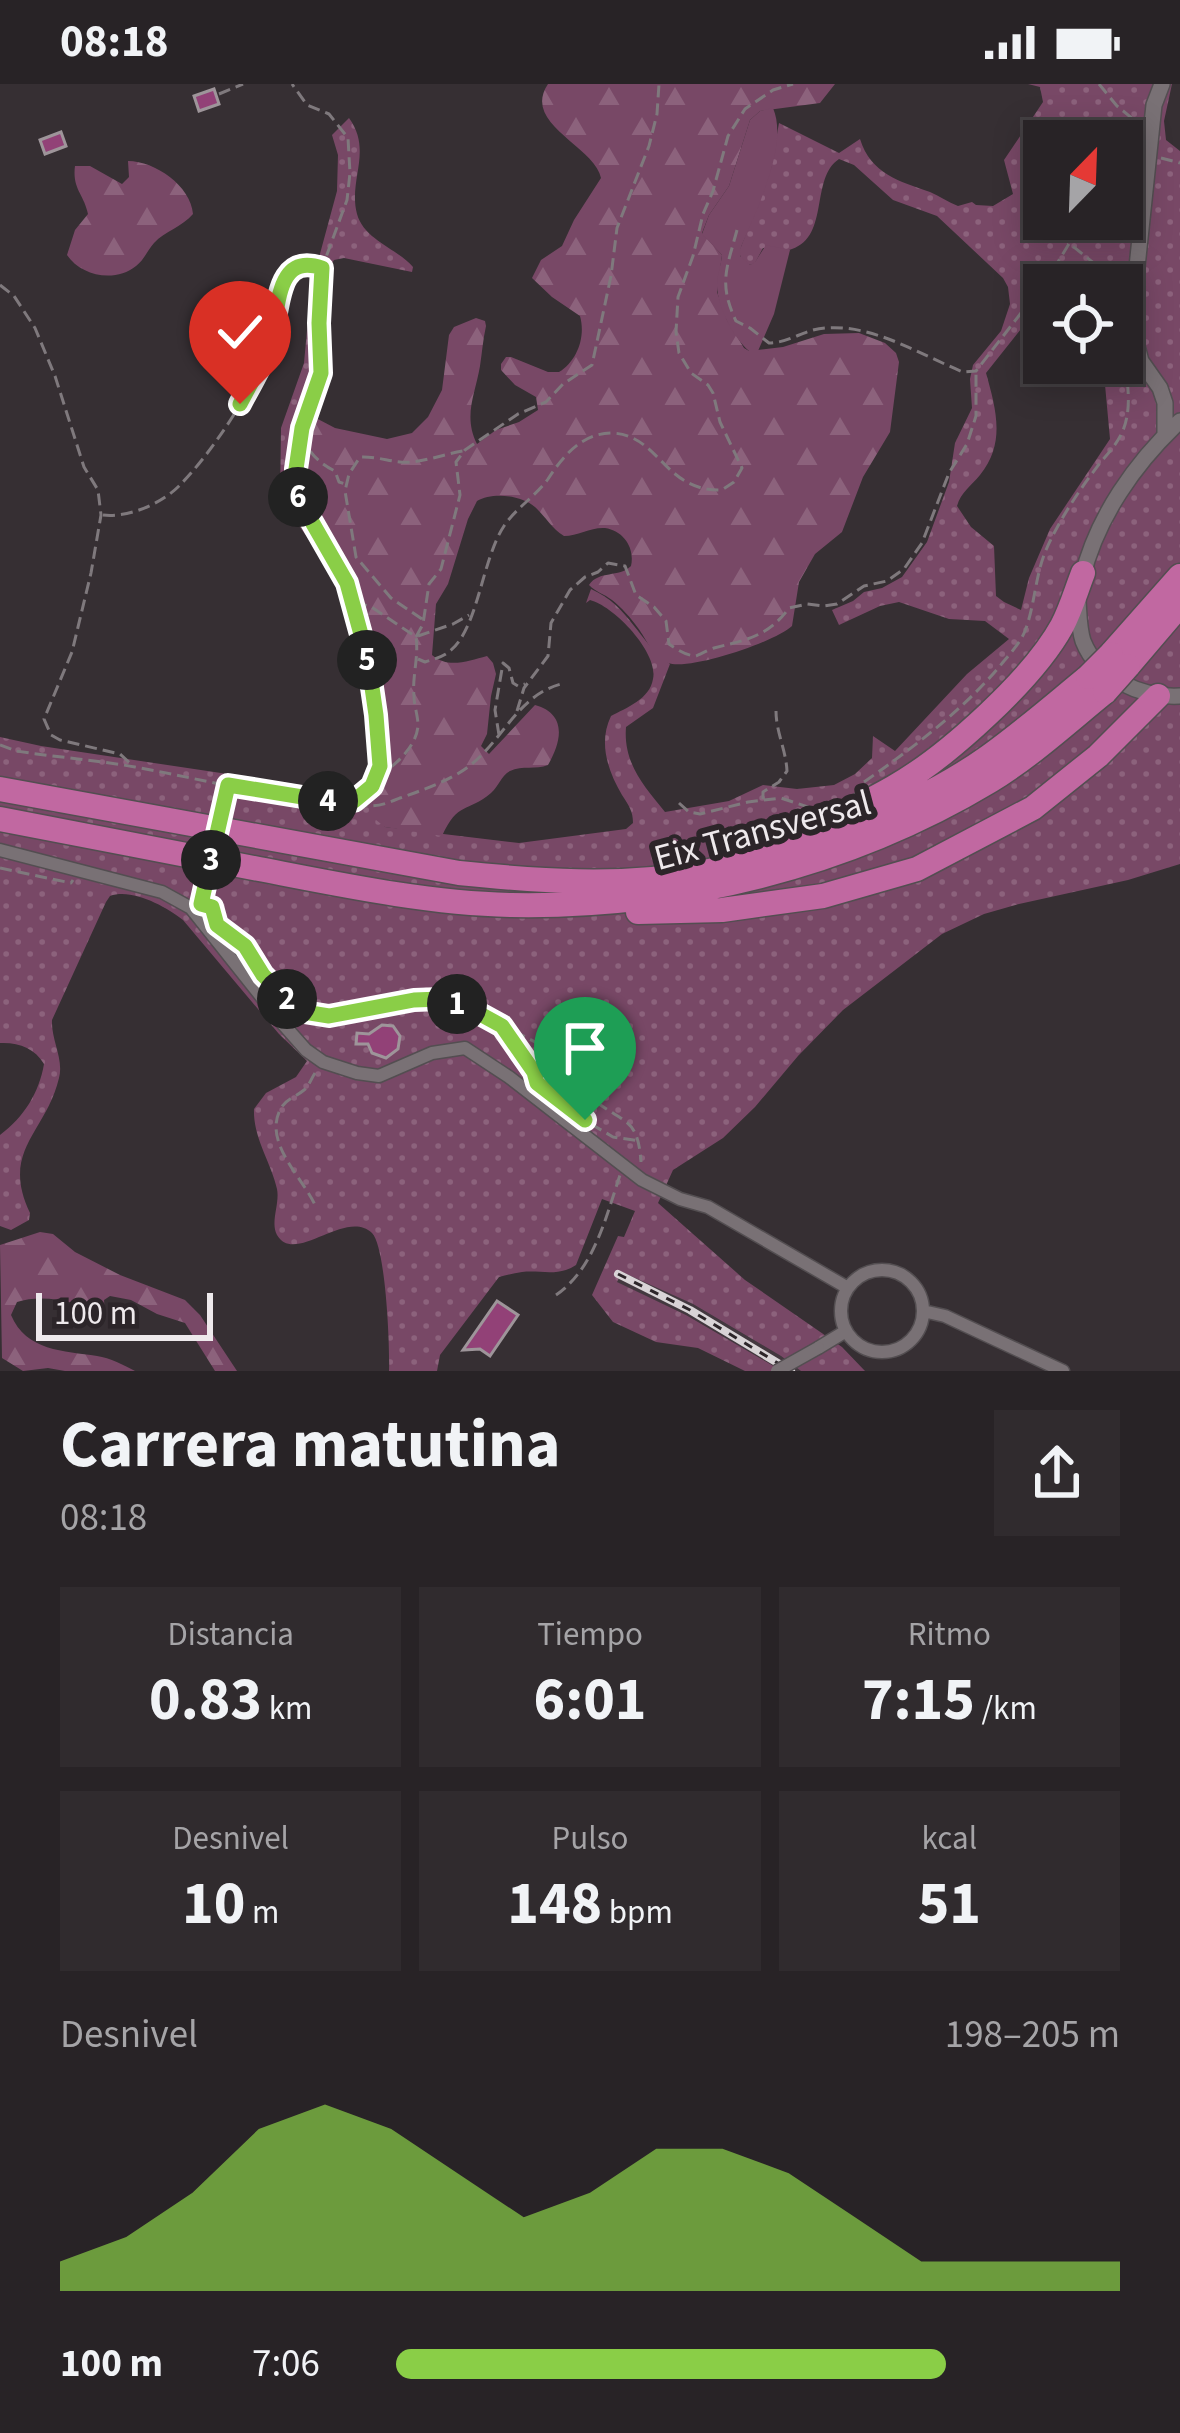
<!DOCTYPE html>
<html lang="es">
<head>
<meta charset="utf-8">
<style>
  body { margin:0; font-family:"Source Sans 3",sans-serif; background:#302b2e; color:#f1f3f6; height:100vh; display:flex; flex-direction:column; font-size:45px; white-space:nowrap }
  * { box-sizing:border-box; margin:0 }
  p { font-size:39px; color:#a5a4a7 }
  .icon { flex:none; width:66px; height:66px; fill:none; stroke:currentColor; stroke-width:2; stroke-linecap:round; stroke-linejoin:round }
  .map { position:relative; height:1287px; overflow:hidden }
  .panel { display:flex; flex-direction:column; background:#282326; flex:1 }
  .panel>* { flex:none }
  .needle { width:78px; rotate:23deg }
  .fabs { position:absolute; left:1023px; top:36px; display:grid; gap:24px }
  .fabs a { display:grid; place-items:center; width:120px; height:120px; border-radius:0px; background:#282326; box-shadow:0 6px 30px #0003,0 0 0 3px #444043; font-size:60px }
  .scale { position:absolute; left:36px; bottom:30px; width:177px; box-sizing:border-box; padding-left:12px; border:6px solid #eee9ec; border-top:0; font-size:33px; line-height:42px; white-space:nowrap; color:#eee9ec; -webkit-text-stroke:9px #2c2529; paint-order:stroke }
  .pin { position:absolute; display:grid; place-items:center; width:102px; height:102px; color:#fff; margin:-123px -51px; border-radius:50% 50% 50% 0; rotate:-45deg; box-shadow:0 0 12px #0007 }
  .pin .icon { rotate:45deg }
  .km { position:absolute; width:60px; height:60px; margin:-30px; border-radius:50%; background:#222; color:#fff; font-size:33px; line-height:60px; text-align:center }
  .round { display:grid; place-items:center; flex:none; width:126px; height:126px; border-radius:0px; background:#302b2e }
  .head { display:flex; align-items:center; justify-content:space-between; height:204px; padding:0 60px }
  h1 { font-size:66px; font-weight:700; line-height:90px }
  .metrics { display:grid; grid-template-columns:repeat(3,1fr); gap:18px; height:204px; padding:12px 60px }
  .metrics div { display:grid; align-content:center; border-radius:0px; background:#302b2e; text-align:center }
  .metrics b { font-size:60px; font-weight:700 }
  .metrics small { font-size:33px; font-weight:400 }
  .metrics p { font-size:33px }
  .chart { height:336px; padding:24px 60px }
  .chart p { display:flex; justify-content:space-between }
  .chart svg { width:100%; height:216px; margin-top:12px; fill:#8ace47; opacity:.7 }
  ul { padding:0 60px; list-style:none; font-size:39px }
  li { display:grid; grid-template-columns:192px 144px 1fr; align-items:center; height:90px }
  li i { height:30px; border-radius:15px; background:#8ace47 }
  .status { display:flex; justify-content:space-between; align-items:center; height:84px; padding:0 60px; background:#282326; direction:ltr }
  .status svg { height:33px; fill:currentColor }
  .map>svg:first-child { display:block }
</style>
</head>
<body>
<div class="status"><b>08:18</b><svg viewBox="0 0 49 12"><path d="M0 12V9h3v3zM5 12V6h3v6zM10 12V3h3v9zM15 12V0h3v12zM26 1h20v11H26zM47 4h2v5h-2z"/></svg></div>
<div class="map">
<svg width="1180" height="1287" viewBox="0 0 1180 1287">
  <defs>
    <pattern id="grass-dots" width="8" height="8" patternUnits="userSpaceOnUse" patternTransform="scale(3)"><rect width="8" height="8" fill="#784866"/><path d="M2 2h.1M6 6h.1" fill="none" stroke="#8c627c" stroke-width="1.8" stroke-linecap="round"/></pattern>
    <pattern id="forest-firs" width="22" height="20" patternUnits="userSpaceOnUse" patternTransform="scale(3)"><rect width="22" height="20" fill="#784866"/><path d="M5 1l3.5 6h-7zM16 11l3.5 6h-7z" fill="#8c627c"/></pattern>
  </defs>
  <rect width="100%" height="100%" fill="#362f33"/>
  <path fill="#43383f" d="M622 1187 693 1220 781 1272 801 1287H782L686 1231 616 1198Z"/>
  <path fill="url(#grass-dots)" fill-rule="evenodd" d="M1028 0H1172L1164 37 1166 56 1180 67V780L1128 796 1019 820 984 830 942 850 843 926 798 972 755 1023 723 1054 673 1086 658 1119 745 1196 842 1263 865 1287H801L781 1272 693 1220 622 1188 617 1198 686 1231 782 1287H745L698 1264 656 1258 613 1238 592 1211 618 1152 624 1153 635 1127 602 1115 576 1181C558 1193 542 1186 522 1188 514 1189 507 1191 499 1193L440 1271 437 1287H389C390 1265 386 1163 372 1149 345 1124 295 1182 277 1151 270 1138 280 1120 277 1105 271 1078 253 1054 254 1025L266 1009 296 993 307 977 279 950 183 836C165 822 132 804 110 812L106 818 52 936C51 956 64 975 59 994 46 1049 0 1066 30 1129L29 1136 11 1146 0 1142V1051C24 1033 39 1009 44 980 35 964 18 958 0 959V653L41 662 340 707 376 700 372 718 385 743 519 759 626 745 633 739C633 727 629 722 622 711 608 687 598 659 611 632 626 624 650 615 653 595 659 569 614 522 590 516L586 519 591 505C630 522 638 558 670 580L653 624 626 643C623 679 644 702 665 728L729 717 763 701 797 705 834 701 855 690 872 674 873 652 895 667 967 590 1009 555 985 537 949 535 899 518 880 522 839 541 832 526 853 517 864 508 882 504 902 493 927 458 949 398 955 359 972 324 970 295 973 281 1001 247 1010 220 1008 203 1003 194 937 132 893 116 854 81 839 75C810 94 830 152 792 165 783 169 772 165 763 164L755 179 750 181 742 177 739 168 771 84 779 39 839 69 860 55C871 90 899 97 930 108 939 112 948 118 958 122L972 118 976 121 993 122 1013 110 1004 76 1043 18 1040 3ZM1044 57H1122V135H1044ZM1044 201H1122V279H1103L1110 355 1050 445 1029 494 1021 526 1004 518 996 512 994 462 971 443 957 422C961 408 971 402 980 391 1006 359 996 325 986 289L1021 245 1044 238Z
    M349 34C373 67 348 96 357 130 364 156 398 165 413 183L412 188 344 174 334 176 331 181 327 286 317 317 303 388 309 425 327 453 313 461 280 416 281 344 304 279 311 203 337 107 338 71 332 51Z"/>
  <path fill="url(#forest-firs)" d="M548 0H835L820 19 760 27 750 36 729 102 709 131 702 149 722 171 717 208 727 236 744 264 749 267 783 263 824 250 859 249 885 259 896 269 899 278 890 348 863 393 842 448 815 470 799 498 792 542C775 558 689 587 668 579 652 572 647 556 638 544 631 534 621 523 612 516 604 510 596 508 589 501 599 486 619 494 631 482 635 464 624 447 605 444 591 443 578 452 564 452 551 444 546 433 535 423 521 411 492 408 477 417L468 435 448 500 436 520 432 571C448 585 468 577 487 572L493 579 496 590 491 612 487 650 481 662 489 670 535 621C567 630 562 657 548 681 536 686 522 681 510 687 501 692 499 702 491 709 467 729 458 717 442 752L385 743 376 736 372 718 383 679V650L372 572 351 500 331 460 309 425 303 388 314 333 335 344 387 355 412 349 428 333 442 306 449 251 454 243 476 234 485 237 486 242C483 255 482 269 480 282 475 311 463 332 477 360L496 346 519 338 538 326 536 313 515 301 501 286V280L506 273H511L548 288H559C577 277 586 253 580 232L552 213 532 194 541 176 562 162 574 136 601 94C595 62 521 40 548 0Z
    M128 77C155 77 191 102 193 130 182 143 165 147 154 159 147 167 144 176 136 182 115 199 81 192 67 171L75 146 88 130C84 110 72 105 75 82H90L122 100 129 93Z
    M40 1148 53 1150 75 1168 120 1191 185 1216 200 1231 237 1287H215L185 1239 157 1230 131 1216 110 1212 104 1216 105 1230C79 1219 45 1209 17 1218L11 1231C26 1267 64 1267 97 1272 110 1274 124 1281 135 1287H65L48 1284 23 1287 2 1274 0 1161Z"/>
  <path fill="#784866" d="M773 24C789 61 756 127 741 163L740 172 750 181 755 178 766 161 790 166 774 230 758 267H749C733 253 718 224 717 202 717 192 721 181 722 171L702 150 709 131 729 102 750 36 760 27Z"/>
  <path fill="#924177" stroke="#9e959a" stroke-width="3" d="M214 5 219 20 199 27 194 12Z
    M61 48 66 62 45 70 40 56Z
    M382 941 393 942 400 952 398 965 386 974 372 969 368 960H356L357 949 369 950Z
    M497 1217 518 1231 490 1272 480 1265 463 1266Z"/>
  <g fill="none" stroke-linecap="round" stroke-linejoin="round">
    <defs>
      <path id="minor" d="M0 766 162 808 191 824 283 940 306 966 323 978 357 989 379 992 432 969 465 964 509 993 642 1096 680 1115 708 1123 848 1204
        M841 1227a41 41 0 1 1 82 0a41 41 0 1 1-82 0Z
        M923 1227 945 1232 1063 1287
        M818 1264 846 1247"/>
      <path id="tertiary" d="M1162 0 1154 21 1131 240 1141 277 1160 304 1165 319V351
        M1082 494C1097 433 1135 379 1180 337
        M1078 517C1079 530 1079 545 1083 557 1098 595 1142 614 1180 612"/>
      <path id="motorway" d="M1111 570 1180 492
        M1128 582 1180 521
        M0 705 459 789C537 797 620 803 698 789 789 773 912 727 988 673 1023 648 1055 620 1088 593
        M0 735C86 752 173 768 259 785 342 801 427 819 511 821 678 824 847 783 990 697 1031 672 1068 638 1105 608
        M819 742C844 729 870 717 894 703 947 673 1033 595 1062 542 1071 525 1076 507 1083 489
        M638 828 722 826 823 812 917 785 1033 724 1098 672 1158 612"/>
    </defs>
    <use href="#minor" stroke="#534e51" stroke-width="15"/>
    <use href="#tertiary" stroke="#534e51" stroke-width="18"/>
    <use href="#motorway" stroke="#534e51" stroke-width="27"/>
    <path stroke="#7f797d" stroke-width="3" stroke-dasharray="12 6" stroke-linecap="butt" d="M1099 0 1117 22 1138 39
      M219 10 243 0
      M1122 68 1133 53 1137 41
      M1161 74 1180 79
      M737 146C727 184 718 199 736 237L750 244 769 259C789 259 805 245 825 244 873 240 919 270 963 288L976 287 1021 229 1044 228
      M1059 151 1111 193V201
      M0 201 14 212 35 244 55 292 84 383 98 406 101 431 91 489 72 568 44 635 51 651 60 656 120 670 132 681
      M1044 201 1084 135
      M1023 227 1043 203
      M303 351C307 368 320 380 335 387L339 398 345 400
      M103 431C128 434 161 420 179 402 212 369 253 306 269 262 276 242 274 217 283 199 293 182 304 178 321 184
      M355 519 370 522 416 553C419 573 412 592 414 612 414 622 418 631 418 642 416 665 393 682 376 695
      M422 535 391 514 356 473 345 407 349 390 360 373C379 372 395 380 412 378 429 376 446 370 463 367
      M418 552 453 540 469 531
      M416 553 423 540 429 500 441 485 460 411 456 378 465 366 518 330 546 318 563 300 592 281 611 192 617 144 649 62 657 30 659 0
      M418 575 425 578C434 575 443 573 450 567 478 545 482 475 504 442 516 424 536 412 548 395 563 372 582 349 612 349 660 351 664 408 722 406L734 398 742 384 720 338 713 309 708 301 691 289 679 269 676 248 678 213 693 172 703 130 713 107 728 52 745 25 773 6 793 0
      M517 627 524 604 548 572 551 539 570 506 585 493 598 488 608 479 625 482 636 511 654 523 666 537 669 560C676 565 687 572 696 572 699 571 710 565 714 564 745 556 768 553 789 524L807 520 823 522 837 520 864 502 887 497 904 485 922 459 949 389 967 360 976 332V287
      M499 651 495 626 503 579 509 584 513 599 518 602 525 600
      M0 661 16 667C55 673 96 676 135 683 208 696 280 717 354 717L372 702 379 682 376 631 368 576 347 499 296 410V385L302 344 321 289 319 239 322 184 347 116 350 89 348 54 329 30 307 21 292 0
      M864 698C914 663 965 625 1004 577 1011 569 1021 557 1025 547 1035 521 1035 492 1046 466 1059 436 1080 405 1100 379 1112 365 1124 352 1127 332 1130 316 1128 292 1122 277
      M763 715V708L779 698 787 687C786 666 776 648 776 627
      M356 718C372 726 385 720 400 714 423 706 449 697 468 683 504 656 518 609 565 599
      M679 719 689 728 700 730 748 718 781 714 814 725
      M0 784 71 799 73 796
      M204 821 212 823 216 835
      M229 851C247 862 247 871 259 886 305 944 329 934 395 922
      M396 922 414 916 441 915 471 925 545 963 557 980 552 1010
      M504 945 534 988 536 998
      M558 981C570 993 582 1007 595 1017 625 1040 638 1034 641 1078
      M315 989C311 995 309 1002 304 1006 296 1013 287 1014 281 1024 262 1058 303 1094 315 1121
      M591 1040 613 1053 640 1057
      M556 1211C594 1185 606 1133 620 1091"/>
    <use href="#minor" stroke="#797175" stroke-width="12"/>
    <use href="#tertiary" stroke="#797175" stroke-width="15"/>
    <use href="#motorway" stroke="#c168a1" stroke-width="24"/>
    <defs>
      <path id="rail" d="M618 1190 690 1226 791 1287"/>
    </defs>
    <use href="#rail" stroke="#d8d3d6" stroke-width="8"/>
    <use href="#rail" stroke="#2c2529" stroke-width="3" stroke-dasharray="9" stroke-linecap="butt"/>
    <defs>
      <path id="minor-bridge" d="M205 807 225 714
        M777 1287 818 1264"/>
      <path id="motorway-bridge" d="M1088 593 1111 570
        M1105 608 1128 582"/>
    </defs>
    <use href="#minor-bridge" stroke="#534e51" stroke-width="15" stroke-linecap="butt"/>
    <use href="#motorway-bridge" stroke="#534e51" stroke-width="27" stroke-linecap="butt"/>
    <use href="#minor-bridge" stroke="#797175" stroke-width="12"/>
    <use href="#motorway-bridge" stroke="#c168a1" stroke-width="24"/>
  </g>
  <g fill="none" stroke-linecap="round" stroke-linejoin="round">
    <defs>
      <path id="route" d="M240 320C250 300 264 279 270 258 280 227 274 168 322 184L319 239 321 289 302 344 296 385V410L347 499 368 576 376 631 380 682 372 702 354 717H327L228 701 201 820 212 823 217 841 245 862 263 891 288 916 304 928 329 932 414 916 441 915 471 925 502 942 534 988 537 999 585 1036"/>
    </defs>
    <use href="#route" stroke="#fff" stroke-width="24"/>
    <use href="#route" stroke="#8ace47" stroke-width="15"/>
  </g>
  <g text-anchor="middle" stroke-width="12" stroke-linejoin="round" paint-order="stroke">
    <g font-size="36" fill="#eee9ec" stroke="#2c2529">
      <text transform="translate(762 745) rotate(-15)" y="13">Eix Transversal</text>
    </g>
  </g>
</svg>
<div class="fabs">
<a><svg class="needle" viewBox="-14 -14 28 28"><path d="M0-13l5 13h-10z" fill="#e53935"/><path d="M0 13l5-13h-10z" fill="#a5a4a7"/></svg></a>
<a><svg class="icon" aria-label="locate" viewBox="0 0 24 24"><circle cx="12" cy="12" r="6"/><path d="M12 2v4M12 18v4M2 12h4M18 12h4"/></svg></a>
</div>
<div class="scale">100 m</div>
<div class="pin" style="left:585px;top:1036px;background:#1e9e55"><svg class="icon" aria-label="arrive" viewBox="0 0 24 24"><path d="M6 21V4h12l-3 4 3 4H6"/></svg></div>
<div class="pin" style="left:240px;top:320px;background:#d93025"><svg class="icon" aria-label="check" viewBox="0 0 24 24"><path d="M5 12l5 5 9-10"/></svg></div>
<b class="km" style="left:457px;top:920px">1</b>
<b class="km" style="left:287px;top:915px">2</b>
<b class="km" style="left:211px;top:776px">3</b>
<b class="km" style="left:328px;top:717px">4</b>
<b class="km" style="left:367px;top:576px">5</b>
<b class="km" style="left:298px;top:413px">6</b>
</div>
<section class="panel">
<div class="head"><div><h1>Carrera matutina</h1><p>08:18</p></div><a class="round"><svg class="icon" aria-label="share" viewBox="0 0 24 24"><path d="M12 15V3M7 8l5-5 5 5M5 13v7h14v-7"/></svg></a></div>
<div class="metrics">
<div><p>Distancia</p><b>0.83<small> km</small></b></div>
<div><p>Tiempo</p><b>6:01</b></div>
<div><p>Ritmo</p><b>7:15<small> /km</small></b></div>
</div>
<div class="metrics">
<div><p>Desnivel</p><b>10<small> m</small></b></div>
<div><p>Pulso</p><b>148<small> bpm</small></b></div>
<div><p>kcal</p><b>51</b></div>
</div>
<div class="chart"><p><span>Desnivel</span>198–205 m</p>
<svg viewBox="0 0 160 44" preserveAspectRatio="none"><path d="M0 44V38L10 33L20 24L30 11L40 6L50 11L60 20L70 29L80 24L90 15L100 15L110 20L120 29L130 38L140 38L150 38L160 38V44z"/></svg>
</div>
<ul>
<li><b>100 m</b>7:06<i style="width:76%"></i></li>
</ul>
</section>
</body>
</html>
